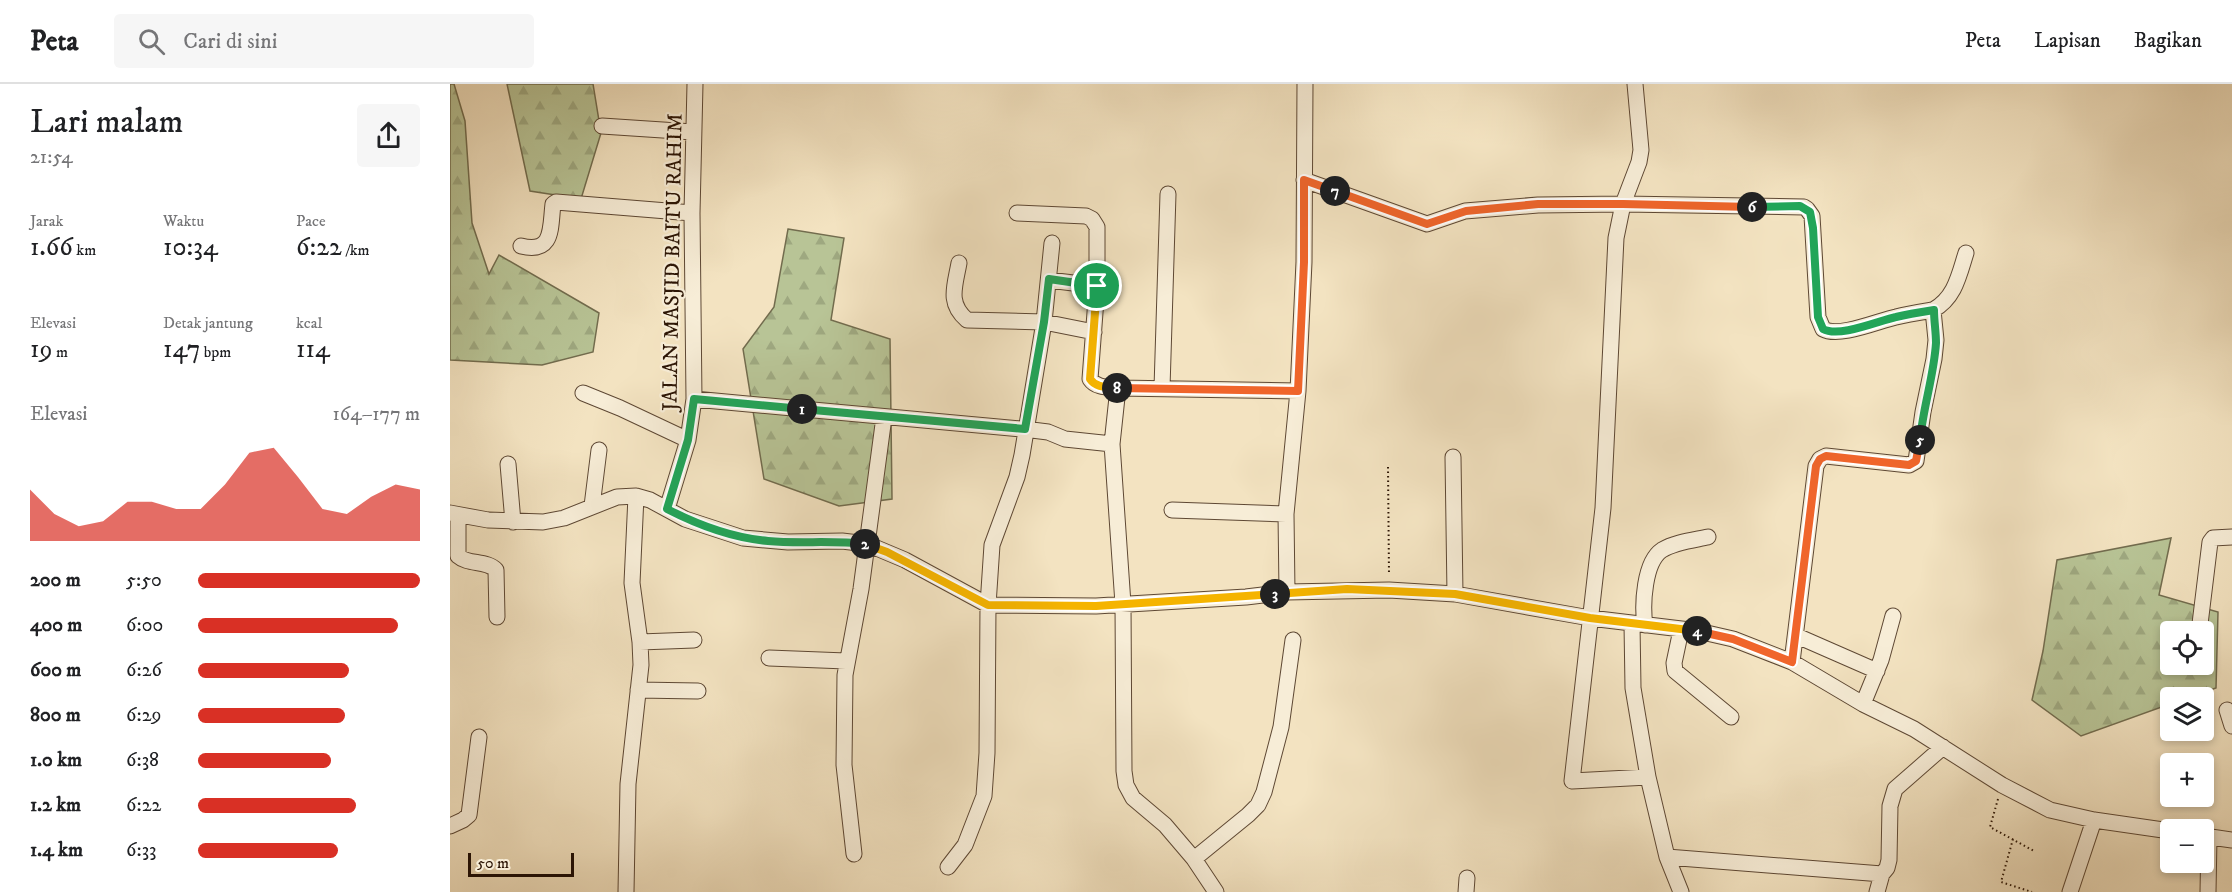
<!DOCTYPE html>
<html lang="id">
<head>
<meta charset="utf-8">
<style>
  body { margin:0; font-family:"IM FELL DW Pica",serif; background:#f6f6f6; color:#202124; height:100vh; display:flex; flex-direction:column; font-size:22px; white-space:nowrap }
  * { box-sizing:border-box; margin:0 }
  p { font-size:20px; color:#757577 }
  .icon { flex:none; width:33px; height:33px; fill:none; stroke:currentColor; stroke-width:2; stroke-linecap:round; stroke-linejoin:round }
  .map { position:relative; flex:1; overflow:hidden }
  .sheet { display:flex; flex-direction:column; background:#fff; width:450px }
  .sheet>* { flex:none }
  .buttons { position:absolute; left:1710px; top:537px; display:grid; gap:12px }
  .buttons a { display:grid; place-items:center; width:54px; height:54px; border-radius:6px; background:#fff; box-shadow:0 3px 9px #0003; font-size:30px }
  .scale { position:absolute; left:18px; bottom:15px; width:106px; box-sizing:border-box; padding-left:6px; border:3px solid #2c1505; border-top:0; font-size:16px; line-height:21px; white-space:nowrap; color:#2c1505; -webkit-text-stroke:4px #f7edd7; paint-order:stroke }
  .pin { position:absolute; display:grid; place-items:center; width:51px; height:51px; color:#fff; margin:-26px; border:3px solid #fff; border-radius:50%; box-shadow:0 2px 6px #0007 }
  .km { position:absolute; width:30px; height:30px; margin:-15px; border-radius:50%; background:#222; color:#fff; font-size:16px; line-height:30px; text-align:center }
  .round { display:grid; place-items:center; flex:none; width:63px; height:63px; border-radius:6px; background:#f6f6f6 }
  .summary { display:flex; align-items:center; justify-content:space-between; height:102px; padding:0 30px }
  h1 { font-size:33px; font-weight:600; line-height:45px }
  .stats { display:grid; grid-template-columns:repeat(3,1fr); gap:9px; height:102px; padding:6px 30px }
  .stats div { display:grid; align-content:center }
  .stats b { font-size:26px; font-weight:600 }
  .stats small { font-size:16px; font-weight:400 }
  .stats p { font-size:16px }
  .chart { height:168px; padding:12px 30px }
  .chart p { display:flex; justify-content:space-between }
  .chart svg { width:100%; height:108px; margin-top:6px; fill:#d93025; opacity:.7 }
  ul { padding:0 30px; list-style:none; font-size:20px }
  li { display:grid; grid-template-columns:96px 72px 1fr; align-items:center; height:45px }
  li i { height:15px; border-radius:8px; background:#d93025 }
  header { display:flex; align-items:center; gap:36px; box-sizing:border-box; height:84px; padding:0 30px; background:#fff; border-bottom:2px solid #e0e0e0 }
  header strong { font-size:28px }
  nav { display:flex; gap:33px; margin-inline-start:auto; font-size:21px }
  .search { width:420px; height:54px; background:#f6f6f6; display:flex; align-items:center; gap:15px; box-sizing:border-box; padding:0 21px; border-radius:6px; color:#757577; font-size:22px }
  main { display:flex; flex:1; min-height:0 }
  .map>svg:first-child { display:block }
</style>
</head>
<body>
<header>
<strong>Peta</strong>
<div class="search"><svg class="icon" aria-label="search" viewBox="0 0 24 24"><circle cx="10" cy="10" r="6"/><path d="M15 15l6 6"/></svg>Cari di sini</div>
<nav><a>Peta</a><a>Lapisan</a><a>Bagikan</a></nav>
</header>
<main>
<section class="sheet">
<div class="summary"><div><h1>Lari malam</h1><p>21:54</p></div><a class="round"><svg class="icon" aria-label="share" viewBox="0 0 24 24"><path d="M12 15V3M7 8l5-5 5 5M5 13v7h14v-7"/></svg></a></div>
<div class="stats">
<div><p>Jarak</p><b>1.66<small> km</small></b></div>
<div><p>Waktu</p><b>10:34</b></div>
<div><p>Pace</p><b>6:22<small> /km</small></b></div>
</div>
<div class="stats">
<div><p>Elevasi</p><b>19<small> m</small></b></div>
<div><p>Detak jantung</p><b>147<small> bpm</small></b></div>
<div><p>kcal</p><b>114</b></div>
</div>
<div class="chart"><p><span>Elevasi</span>164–177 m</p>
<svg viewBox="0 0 160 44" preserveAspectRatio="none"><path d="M0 44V23L10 33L20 38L30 36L40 28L50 28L60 31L70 31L80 21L90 8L100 6L110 18L120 31L130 33L140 26L150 21L160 23V44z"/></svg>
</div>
<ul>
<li><b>200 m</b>5:50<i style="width:100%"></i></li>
<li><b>400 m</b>6:00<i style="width:90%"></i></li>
<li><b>600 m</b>6:26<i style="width:68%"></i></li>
<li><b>800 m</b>6:29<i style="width:66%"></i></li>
<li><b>1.0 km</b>6:38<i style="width:60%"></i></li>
<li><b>1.2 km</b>6:22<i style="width:71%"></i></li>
<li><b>1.4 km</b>6:33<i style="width:63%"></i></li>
</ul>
</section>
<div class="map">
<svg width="1782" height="808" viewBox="0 0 1782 808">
  <defs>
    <pattern id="forest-firs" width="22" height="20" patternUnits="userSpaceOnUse" patternTransform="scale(1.5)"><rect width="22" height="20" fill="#b8c496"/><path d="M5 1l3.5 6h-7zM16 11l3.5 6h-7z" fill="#9ea880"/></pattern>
  </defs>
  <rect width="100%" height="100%" fill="#f3e3c1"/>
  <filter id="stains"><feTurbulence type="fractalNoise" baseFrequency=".00333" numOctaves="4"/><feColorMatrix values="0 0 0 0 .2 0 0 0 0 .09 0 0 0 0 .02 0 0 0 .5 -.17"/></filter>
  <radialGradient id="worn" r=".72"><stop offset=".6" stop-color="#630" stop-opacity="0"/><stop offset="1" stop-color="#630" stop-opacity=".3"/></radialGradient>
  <path fill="url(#forest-firs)" stroke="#726c4e" stroke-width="1.5" fill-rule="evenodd" d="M0 0H4L15 37 22 139 39 190 49 171 149 229 143 268 92 281 0 276Z
    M57 0H143L151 49 131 115 80 107Z
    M338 145 394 154 381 236 440 255 442 415 389 422 314 395 293 265 324 223Z
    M1721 454 1709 511 1768 528 1766 604 1740 613 1720 614V620L1631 652 1582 616 1593 567 1607 476ZM1720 548H1754V580H1720Z"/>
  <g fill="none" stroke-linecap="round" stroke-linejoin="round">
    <defs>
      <path id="minor" d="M1185 0 1191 66 1189 78 1173 120 1166 154 1153 424 1122 697 1198 693
        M152 42 243 48
        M854 96 977 140 1015 127 1088 121 1173 120 1354 123 1357 125 1362 132 1368 233 1373 245C1389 254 1428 237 1446 233 1458 230 1471 228 1483 226
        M567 129 636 132 642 135 647 143V202L640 295C646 304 658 303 668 304L662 360
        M71 162C104 170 100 144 103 120L106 118 242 129
        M509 179C505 202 497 219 517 236L594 238 644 248
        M599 196 647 202
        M668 304 848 307
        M712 304 718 110
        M133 309 170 324 238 356
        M244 315 582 346 598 348 615 355 662 360 673 520 674 687 676 701 683 714 715 741 744 775 766 808
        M1003 373 1005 510
        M58 380 63 438
        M142 422 149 366
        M217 425 238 356 244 315 242 129 245 0
        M722 426 836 430
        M0 429 38 436 93 438 114 434 167 413 186 412 200 416 235 435 293 454 338 458 392 457 417 460 455 476 538 521 646 522 796 513 837 508 939 506 1005 510 1140 534 1248 547 1283 555 1342 578 1413 620 1464 645 1552 701 1600 726 1644 736 1720 747
        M8 432V472C18 481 37 476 46 486L47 533
        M837 508 836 430 848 307 854 178 855 0
        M1182 540 1183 604 1198 693 1217 773 1231 808
        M1195 541C1192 521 1194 478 1212 466 1225 458 1244 456 1258 453
        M1231 546 1224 579 1225 587 1281 633
        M1749 548 1760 458 1763 454 1782 453
        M1347 552 1427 587
        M190 558 244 556
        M319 574 396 577
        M1342 578 1366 382 1370 375 1376 372 1459 381 1466 377 1473 328 1484 275 1486 256 1483 226C1505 214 1509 191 1516 169
        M188 606 248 607
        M1413 620 1431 576 1443 532
        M1777 626 1782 642
        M0 742 13 736 19 731 29 653
        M1754 752 1782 756
        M404 770 394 681 395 591 411 505 434 333
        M1217 773 1432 790
        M744 775 798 731 808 721 814 708 831 643 843 556
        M498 783 515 761 534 712 537 669 538 521 542 461 567 393 572 371 594 238 602 159
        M176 808 178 700 191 581 190 558 182 499 186 412
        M1016 808 1017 794
        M1427 808 1432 790 1437 784 1439 776 1440 722 1445 705 1493 663
        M1620 808 1644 736
        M1758 808 1759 753"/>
    </defs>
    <use href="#minor" stroke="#5e4834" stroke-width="17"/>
    <path stroke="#2c1505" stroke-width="2" stroke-dasharray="1.5 3" stroke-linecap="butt" d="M938 383 939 491
      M1548 715 1540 743 1584 767
      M1563 755 1551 798 1582 808"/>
    <use href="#minor" stroke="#f7edd7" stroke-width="15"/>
  </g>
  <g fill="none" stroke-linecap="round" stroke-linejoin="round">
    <defs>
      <path id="split-1" d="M352 325 575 345 594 238 599 195 647 202"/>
      <path id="split-2" d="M352 325 244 315 238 356 217 425C248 441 283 454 318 457 350 460 382 456 415 460"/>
      <path id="split-3" d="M415 460 437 468 538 521 646 522 825 510"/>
      <path id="split-4" d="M825 510 897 505 1005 510 1140 534 1247 547"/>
      <path id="split-5" d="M1247 547 1283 555 1342 578 1366 382 1370 375 1376 372 1459 381 1466 377 1470 356"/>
      <path id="split-6" d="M1302 123 1350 122 1360 128 1363 144 1368 233 1373 245C1389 254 1428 237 1446 233 1458 230 1471 228 1484 226 1484 237 1486 248 1486 259 1484 291 1473 324 1470 356"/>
      <path id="split-7" d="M885 107 977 140 1016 127 1088 120H1173L1302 123"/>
      <path id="split-8" d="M667 304 848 307 854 178V96L885 107"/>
      <path id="split-9" d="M647 202 640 295C646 304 657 303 667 304"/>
    </defs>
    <use href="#split-1" stroke="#fff" stroke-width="12"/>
    <use href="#split-2" stroke="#fff" stroke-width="12"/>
    <use href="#split-3" stroke="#fff" stroke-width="12"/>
    <use href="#split-4" stroke="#fff" stroke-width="12"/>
    <use href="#split-5" stroke="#fff" stroke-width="12"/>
    <use href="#split-6" stroke="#fff" stroke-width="12"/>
    <use href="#split-7" stroke="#fff" stroke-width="12"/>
    <use href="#split-8" stroke="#fff" stroke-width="12"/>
    <use href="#split-9" stroke="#fff" stroke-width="12"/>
    <use href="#split-1" stroke="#22a559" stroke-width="8"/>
    <use href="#split-2" stroke="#22a559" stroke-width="8"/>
    <use href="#split-3" stroke="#f5b400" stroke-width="8"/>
    <use href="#split-4" stroke="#f5b400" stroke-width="8"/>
    <use href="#split-5" stroke="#f0652b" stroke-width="8"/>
    <use href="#split-6" stroke="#22a559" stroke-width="8"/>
    <use href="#split-7" stroke="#f0652b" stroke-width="8"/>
    <use href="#split-8" stroke="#f0652b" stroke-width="8"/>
    <use href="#split-9" stroke="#f5b400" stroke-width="8"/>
  </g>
  <g text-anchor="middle" stroke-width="4.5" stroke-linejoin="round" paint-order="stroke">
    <g font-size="21" fill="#2c1505" stroke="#f7edd7">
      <text transform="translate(222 178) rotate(-89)" y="7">JALAN MASJID BAITU RAHIM</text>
    </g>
  </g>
  <rect width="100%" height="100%" filter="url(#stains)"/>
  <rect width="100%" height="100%" fill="url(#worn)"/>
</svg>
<div class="buttons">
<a><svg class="icon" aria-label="locate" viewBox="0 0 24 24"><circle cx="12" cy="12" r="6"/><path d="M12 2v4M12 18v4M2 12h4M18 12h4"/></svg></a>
<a><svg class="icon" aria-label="layers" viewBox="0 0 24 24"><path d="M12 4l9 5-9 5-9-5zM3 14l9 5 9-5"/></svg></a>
<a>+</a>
<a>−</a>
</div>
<div class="scale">50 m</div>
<div class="pin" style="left:647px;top:202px;background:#1e9e55"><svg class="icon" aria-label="arrive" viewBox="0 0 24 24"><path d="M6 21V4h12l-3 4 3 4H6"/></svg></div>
<b class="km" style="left:352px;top:325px">1</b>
<b class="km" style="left:415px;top:460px">2</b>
<b class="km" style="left:825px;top:510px">3</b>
<b class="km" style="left:1247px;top:547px">4</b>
<b class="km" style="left:1470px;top:356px">5</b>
<b class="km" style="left:1302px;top:123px">6</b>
<b class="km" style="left:885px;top:107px">7</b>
<b class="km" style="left:667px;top:304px">8</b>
</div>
</main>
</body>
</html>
